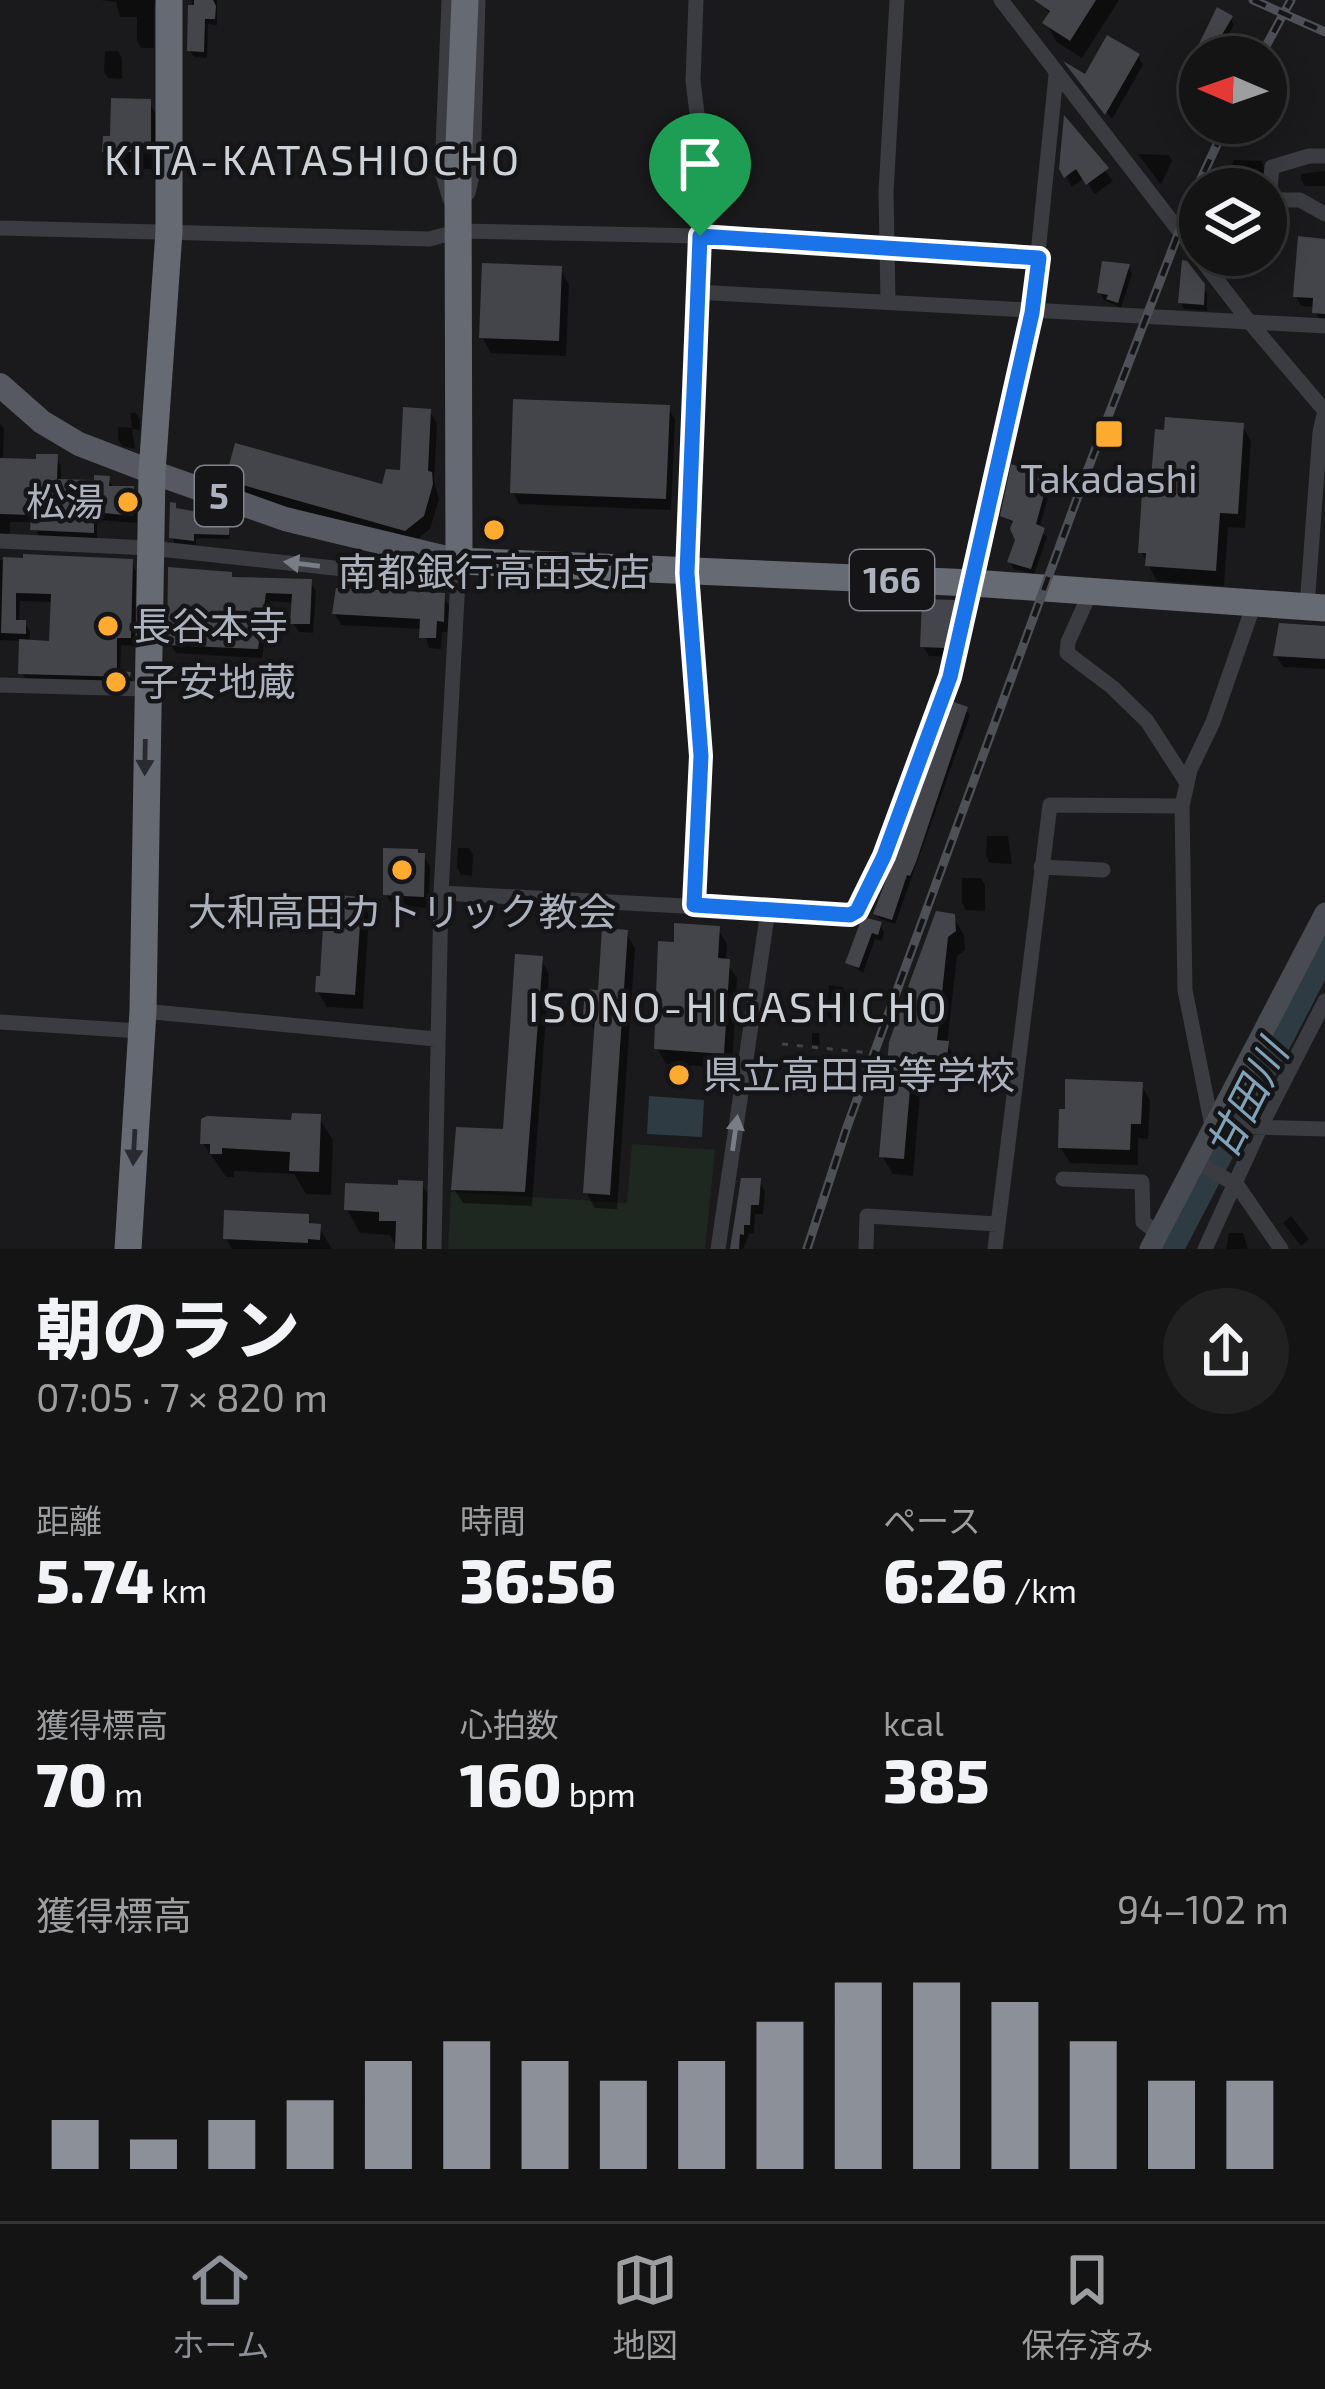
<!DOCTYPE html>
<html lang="ja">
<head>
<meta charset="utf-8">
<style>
  body { margin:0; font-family:"Exo 2","Noto Sans JP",sans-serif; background:#212122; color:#f1f3f6; height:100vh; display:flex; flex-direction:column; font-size:45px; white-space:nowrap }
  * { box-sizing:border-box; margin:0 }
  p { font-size:39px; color:#9d9ea0 }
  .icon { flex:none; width:66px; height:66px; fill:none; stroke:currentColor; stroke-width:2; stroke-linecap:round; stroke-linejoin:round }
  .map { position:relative; height:1249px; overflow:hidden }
  .side { display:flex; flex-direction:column; background:#141415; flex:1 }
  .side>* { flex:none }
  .needle { width:78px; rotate:272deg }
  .fabs { position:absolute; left:1179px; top:36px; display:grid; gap:24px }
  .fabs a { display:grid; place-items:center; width:108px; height:108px; border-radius:50%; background:#141415; box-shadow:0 6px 30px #0003,0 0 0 3px #333334; font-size:60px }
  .pin { position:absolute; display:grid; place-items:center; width:102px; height:102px; color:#fff; margin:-123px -51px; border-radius:50% 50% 50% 0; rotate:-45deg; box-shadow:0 0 12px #0007 }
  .pin .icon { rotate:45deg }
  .round { display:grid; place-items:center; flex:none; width:126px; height:126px; border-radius:63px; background:#212122 }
  .headline { display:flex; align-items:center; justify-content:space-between; height:204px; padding:0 36px }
  h1 { font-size:66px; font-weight:800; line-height:90px }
  .metrics { display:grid; grid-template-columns:repeat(3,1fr); gap:18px; height:204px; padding:12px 36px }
  .metrics div { display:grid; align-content:center }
  .metrics b { font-size:60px; font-weight:800 }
  .metrics small { font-size:33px; font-weight:400 }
  .metrics p { font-size:33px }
  .chart { height:336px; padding:24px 36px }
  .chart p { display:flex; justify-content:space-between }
  .chart svg { width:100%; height:216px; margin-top:12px; stroke:#8c9099; stroke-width:6 }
  .dock { display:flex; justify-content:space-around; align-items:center; height:168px; border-top:3px solid #333334; background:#141415; font-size:33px; color:#9d9ea0 }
  .dock a { display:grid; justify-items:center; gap:6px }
  .dock .current { color:#8c9099 }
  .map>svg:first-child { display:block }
</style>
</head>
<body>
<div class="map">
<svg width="1325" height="1249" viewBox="0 0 1325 1249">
  <rect width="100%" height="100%" fill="#1a1a1c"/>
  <path fill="#1f2820" d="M632 1144 715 1150 705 1249H448L451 1192 627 1203Z"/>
  <path fill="#2f3b42" d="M649 1096 704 1100 702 1137 647 1134Z"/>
  <path fill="#0007" fill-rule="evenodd" d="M100 0H159L154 8V48H141L137 41V17H120L116 2Z
    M192 0H217V25L208 24 207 58 194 57 190 51Z
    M1047 0H1119L1082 58 1057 42 1046 23 1050 16 1044 4Z
    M1230 18 1234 25 1216 57H1203L1200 50Z
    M105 51H118L122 58V79L108 78 104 72Z
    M1138 56 1143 65 1112 119 1075 72 1087 78Z
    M149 102 159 120V169H116L106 151Z
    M1066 122 1113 181 1095 194 1084 178 1072 187 1063 169Z
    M1138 154 1169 155 1172 161 1161 185Z
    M1234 160 1261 161 1264 168 1261 186 1228 184 1224 178Z
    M1325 171V186H1305L1301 179V174Z
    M1325 241V323H1320L1315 307 1301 306 1296 296Z
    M1128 267 1132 274 1121 308 1104 300 1100 293Z
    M560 269 569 285 566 356 491 353 482 337Z
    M1203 286 1207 294V311L1184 309 1181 303Z
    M668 408 675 419 671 510 519 504 513 492Z
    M430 412 437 424 434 481 439 499 430 529 413 543 236 493 229 480 384 488 402 473Z
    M130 413H136L140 420V430L132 429 135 449 122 446 118 439V427L132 428Z
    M0 423 4 429 3 461 39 462 56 457 61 466V482L96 483 108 479 114 489H132L137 498V523L97 520V541L39 538 34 522H10V538L0 539Z
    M1242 426 1251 441 1245 528 1228 527 1224 586 1157 581 1141 552 1154 481Z
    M1047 479 1051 486 1039 529 1047 537 1034 574 1014 569 1010 562 1018 540 1015 525 1003 515Z
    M178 512 228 521 230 539 196 538V545L175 543 172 537Z
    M0 560 131 562 136 571 135 646 121 645 120 674H129L134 684 27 681 22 673V641L0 640ZM20 601 53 602 52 644 29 643 30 632 25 623H19Z
    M233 580 310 582 316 591 313 633 299 632 293 623 294 603 270 601 262 658 176 653 170 644Z
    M443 596 450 607 449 632H442L441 649 429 648 423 629 341 625 335 614Z
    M955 603 960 613 950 657 929 656 923 646Z
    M1325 628V669L1283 667 1276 656Z
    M966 710 970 715 895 924 880 919 877 914Z
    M987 836H1008L1012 864 990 863 986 856Z
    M458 848H469L473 855 472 876 461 875 457 868Z
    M419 856H424L430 867 429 908 392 905 386 894Z
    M962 878H981L985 885V911L966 910 962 903Z
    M360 899 369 915 363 1009 327 1007 318 992Z
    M953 917 964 935 965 950 957 956 947 1045 958 1062 956 1073 922 1071 913 1176 893 1174 882 1156 917 997 912 987Z
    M868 921 880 925 884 932 882 941 875 939 863 973 849 963Z
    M718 929 727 944 726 962 737 978 732 1068 666 1064 657 1048 676 945Z
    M626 933 635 948 617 1209 595 1208 586 1192 595 1031 586 1015 601 993Z
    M541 959 549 974 532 1206 463 1203 454 1189 506 1132Z
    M829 985 843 987 846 994 843 1021 829 1019 826 1012Z
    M812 1033H819L820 1045 812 1044Z
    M1141 1085 1150 1100 1148 1139 1138 1138V1165L1070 1163 1061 1148Z
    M319 1117 333 1141 331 1195 306 1194 294 1174 234 1171V1177H226L203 1143Z
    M743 1181H759L765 1191 763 1214H755L754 1233 749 1234 743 1249H733Z
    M422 1184 435 1207 434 1249H398L390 1235 360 1233 347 1209Z
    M1291 1216 1309 1239 1301 1246 1283 1223Z
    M307 1217 313 1226 319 1227 332 1249H232L226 1238Z
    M1229 1233H1243L1248 1249H1226Z"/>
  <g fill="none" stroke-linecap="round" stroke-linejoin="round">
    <path stroke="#2f3b42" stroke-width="27" d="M1170 1249 1325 951"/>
  </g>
  <path fill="#44454a" d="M194 0H213L216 6 215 19H205L204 52 187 51 188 5H194Z
    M1034 0H1096L1070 41 1042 23 1050 11Z
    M1217 7 1233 16 1209 57 1196 50Z
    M1107 35 1140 54 1105 115 1063 61 1085 74Z
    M111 98 151 99V152H102L103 136H110Z
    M1064 115 1109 168 1086 185 1076 169 1064 178 1059 169Z
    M1298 236 1325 239V314L1312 313 1313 298 1293 297Z
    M1182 260 1187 261 1205 284 1204 305 1178 303Z
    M1102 261 1130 264 1118 303 1106 299 1108 295 1097 293Z
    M482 263 562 266 559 341 479 338Z
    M513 399 670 405 666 499 510 493Z
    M403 407 431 409 428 471 432 472 433 484 424 516 405 531 225 480 235 443 382 484 386 469 400 470Z
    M1165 417 1244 423 1238 514 1220 513 1216 571 1145 566 1146 553H1138L1143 478H1151L1155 429 1164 430Z
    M36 454H58L57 479 94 480V475L110 476 109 486H134L133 516 94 512V533L30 530 31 515 0 514V458L36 459Z
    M1011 464 1049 477 1036 524 1045 528 1031 569 1007 562 1015 540 1010 529 1013 521 1000 516Z
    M170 502 176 503V508L230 518 229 535 194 534V541L169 538Z
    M23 554 133 559 131 638H117V671L131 672 130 677 18 674 19 639 49 641 51 594 16 593V620H26V634L1 633 3 557 23 558Z
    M168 567 232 572V577L312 579 310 624H290L292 594 266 593 258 649 167 645Z
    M336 588 445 593 444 622 437 621 436 638H419L420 619 332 614Z
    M922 599 956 600 945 648 920 647Z
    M1279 623 1325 626V659L1273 656Z
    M954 702 968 707 916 862 910 876 907 875 892 920 873 914Z
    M383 848 418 849V853H425L424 897 383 895Z
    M325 894 362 897 355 995 315 992 316 976H320Z
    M936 911 955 914 956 931 948 937 937 1040 949 1041 947 1057 913 1054 904 1159 879 1157 889 1042 907 992 913 993 914 989 908 987Z
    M867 918 882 922 878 935 872 933 859 968 845 963 860 923Z
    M674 923 720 926 718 958 730 959 724 1054 654 1049 658 941 674 942Z
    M602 928 628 930 610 1195 583 1193 595 1017 583 1016 585 989 598 990Z
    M515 954 543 956 525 1192 451 1190 456 1127 503 1129Z
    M1065 1079 1143 1082 1141 1124H1131L1130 1150 1058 1148 1059 1109H1065Z
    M292 1113 321 1114 319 1172 289 1171 290 1152 222 1148V1154H210V1144H200L201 1119 207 1116 291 1120Z
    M741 1178H761L759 1205H751L750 1225H744V1235L740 1234 739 1249H730Z
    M398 1180 423 1181 422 1249H395L396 1221H379V1212L344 1210 345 1183 398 1185Z
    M224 1210 309 1214V1223L321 1224 320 1240 308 1239V1243L223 1239Z"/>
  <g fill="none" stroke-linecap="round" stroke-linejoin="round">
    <path stroke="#414349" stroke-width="3" stroke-dasharray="6 9" stroke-linecap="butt" d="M782 1044 880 1054"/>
    <path stroke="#3b3c42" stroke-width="15" d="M449 0 442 172 450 199
      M1001 0 1251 324 1325 411
      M1325 156H1309L1272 167 1269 200H1300L1325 214
      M468 193 473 172 478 0
      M0 228 429 239 460 231 700 236 1039 258
      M695 292 1325 326
      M888 301 886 192 897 0
      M0 541 150 548 398 575 459 561 441 893 434 1249
      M1090 593 1068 642 1067 653 1112 687 1147 721 1187 783
      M1254 604 1213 722 1190 770 1182 806 1185 990 1212 1126 1325 1129
      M1307 606 1320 432 1325 411
      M0 685 146 689
      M1041 867 1103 870
      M441 893 850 915 857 911 884 857 950 677 973 583 1032 313 1056 75
      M694 905 701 756 687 573 702 154 693 81 696 0
      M143 1011 436 1039
      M0 1022 140 1031
      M1197 1163 1237 1185 1281 1249
      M1063 1179 1142 1182 1143 1222 1159 1234
      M718 1249 768 910
      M866 1249 867 1216 997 1224
      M995 1249 1050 805 1182 806
      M1205 1249 1262 1124 1325 1001"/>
    <path stroke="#484b52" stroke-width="21" d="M1150 1249 1325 913"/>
    <path stroke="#565961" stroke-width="24" d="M0 385 42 422 79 444 152 472 285 519 459 561"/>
    <path stroke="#666b73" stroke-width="27" d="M465 0 458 169 459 561 973 583 1325 608
      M128 1249 143 1011 152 472 169 232V0"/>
    <defs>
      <path id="rail" d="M1253 0 1325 32
        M1260 57 1291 0
        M807 1249 847 1127 1086 474 1192 198 1227 123"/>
    </defs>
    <use href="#rail" stroke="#4d5057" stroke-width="9"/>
    <use href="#rail" stroke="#151518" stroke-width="4.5" stroke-dasharray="14" stroke-linecap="butt"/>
  </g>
  <defs><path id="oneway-solid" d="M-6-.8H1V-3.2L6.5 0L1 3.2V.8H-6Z" transform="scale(3)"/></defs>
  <g fill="#797d86">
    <use href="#oneway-solid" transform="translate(302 564) rotate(-173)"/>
    <use href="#oneway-solid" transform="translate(735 1133) rotate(-82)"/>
  </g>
  <g fill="#292a2f">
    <use href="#oneway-solid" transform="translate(145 757) rotate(91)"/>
    <use href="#oneway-solid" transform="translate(134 1147) rotate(93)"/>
  </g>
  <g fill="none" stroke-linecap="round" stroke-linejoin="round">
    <defs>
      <path id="route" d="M700 236 1039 258 1032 313 950 677 884 856 857 911 850 915 694 905 701 756 687 573Z"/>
    </defs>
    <use href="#route" stroke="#fff" stroke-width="24"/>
    <use href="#route" stroke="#1a73e8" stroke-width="15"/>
  </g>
  <g fill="#fdaa31" stroke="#151518" stroke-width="4.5">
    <rect x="1094" y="419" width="30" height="30" rx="6"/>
    <circle cx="128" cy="502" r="12"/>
    <circle cx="494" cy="530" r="12"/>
    <circle cx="108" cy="626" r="12"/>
    <circle cx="116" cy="682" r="12"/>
    <circle cx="402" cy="870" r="12"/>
    <circle cx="679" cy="1075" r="12"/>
  </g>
  <g text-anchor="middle" stroke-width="9" stroke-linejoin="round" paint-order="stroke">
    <g fill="#151518" stroke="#7f838c" stroke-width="3">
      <rect x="195" y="466" width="48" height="60" rx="9"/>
      <rect x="850" y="550" width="84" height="60" rx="9"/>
    </g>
    <g font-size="36" font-weight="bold" fill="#acb2bd">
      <text x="219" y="509">5</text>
      <text x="892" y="593">166</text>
    </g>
    <g font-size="39" fill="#acb2bd" stroke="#151518">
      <text x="1109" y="493">Takadashi</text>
      <text x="104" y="516" text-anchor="end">松湯</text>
      <text x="494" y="586">南都銀行高田支店</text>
      <text x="132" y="640" text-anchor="start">長谷本寺</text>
      <text x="140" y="696" text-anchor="start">子安地蔵</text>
      <text x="402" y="926">大和高田カトリック教会</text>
      <text x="703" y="1089" text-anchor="start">県立高田高等学校</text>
    </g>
    <g font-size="42" letter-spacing="3" fill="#cdd1d8" stroke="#151518">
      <text x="313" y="175">KITA-KATASHIOCHO</text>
      <text x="739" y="1022">ISONO-HIGASHICHO</text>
    </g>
    <g font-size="42" font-style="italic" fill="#81a3b9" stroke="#151518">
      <text transform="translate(1247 1100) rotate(-63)" y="15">甘田川</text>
    </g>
  </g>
</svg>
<div class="fabs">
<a><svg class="needle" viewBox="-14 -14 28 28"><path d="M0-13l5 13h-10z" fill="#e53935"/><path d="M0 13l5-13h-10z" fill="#9d9ea0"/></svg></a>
<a><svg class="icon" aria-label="layers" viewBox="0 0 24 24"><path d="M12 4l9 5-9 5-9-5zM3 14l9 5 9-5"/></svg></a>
</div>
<div class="pin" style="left:700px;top:236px;background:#1e9e55"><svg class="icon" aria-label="arrive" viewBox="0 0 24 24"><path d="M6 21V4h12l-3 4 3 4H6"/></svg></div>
</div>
<section class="side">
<div class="headline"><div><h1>朝のラン</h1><p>07:05 · 7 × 820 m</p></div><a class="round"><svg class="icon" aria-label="share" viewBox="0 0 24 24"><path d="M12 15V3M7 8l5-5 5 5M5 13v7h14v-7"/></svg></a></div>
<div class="metrics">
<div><p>距離</p><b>5.74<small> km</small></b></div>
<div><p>時間</p><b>36:56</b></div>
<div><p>ペース</p><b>6:26<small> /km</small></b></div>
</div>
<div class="metrics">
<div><p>獲得標高</p><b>70<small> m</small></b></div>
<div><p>心拍数</p><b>160<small> bpm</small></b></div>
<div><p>kcal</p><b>385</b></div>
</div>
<div class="chart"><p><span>獲得標高</span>94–102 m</p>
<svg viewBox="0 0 160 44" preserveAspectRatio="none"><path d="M5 44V34M15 44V38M25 44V34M35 44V30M45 44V22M55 44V18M65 44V22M75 44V26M85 44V22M95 44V14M105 44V6M115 44V6M125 44V10M135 44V18M145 44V26M155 44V26"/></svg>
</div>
</section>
<nav class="dock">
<a class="current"><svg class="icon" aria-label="home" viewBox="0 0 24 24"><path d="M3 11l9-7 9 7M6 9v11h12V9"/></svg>ホーム</a>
<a><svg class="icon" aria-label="map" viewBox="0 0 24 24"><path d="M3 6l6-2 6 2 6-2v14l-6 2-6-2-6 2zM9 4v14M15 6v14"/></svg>地図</a>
<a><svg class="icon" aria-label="saved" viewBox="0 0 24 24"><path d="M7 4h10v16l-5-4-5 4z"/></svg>保存済み</a>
</nav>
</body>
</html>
